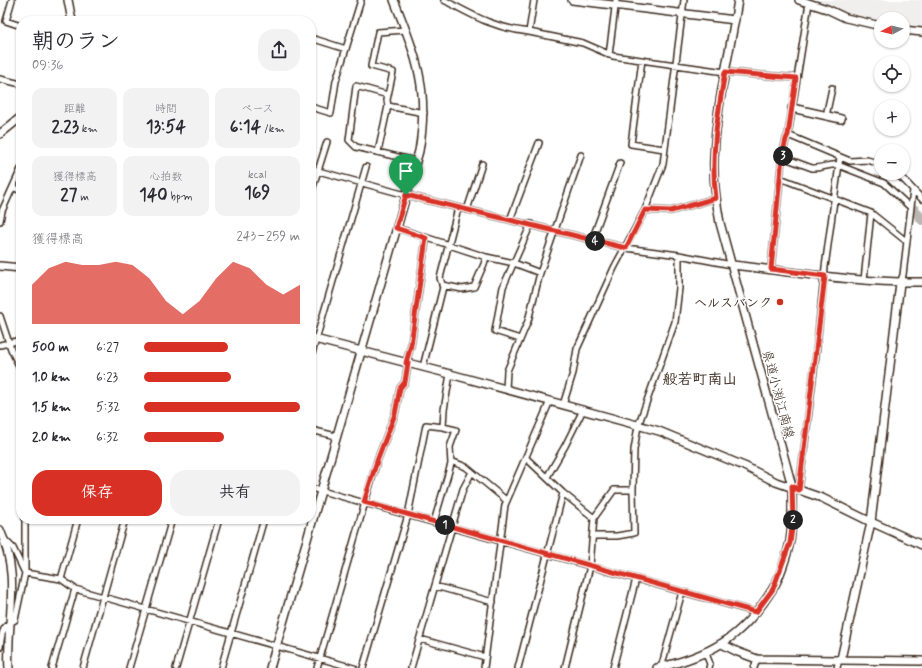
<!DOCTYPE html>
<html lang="ja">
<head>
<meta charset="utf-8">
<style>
  body { margin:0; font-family:Mynerve,"Klee One",sans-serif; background:#f2f2f3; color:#2b2b33; height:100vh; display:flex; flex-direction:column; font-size:15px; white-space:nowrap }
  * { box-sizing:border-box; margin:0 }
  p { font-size:13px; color:#7c7c81 }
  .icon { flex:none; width:22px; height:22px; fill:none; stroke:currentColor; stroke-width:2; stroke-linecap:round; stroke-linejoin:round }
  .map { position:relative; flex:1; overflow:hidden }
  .drawer { position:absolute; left:16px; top:16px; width:300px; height:508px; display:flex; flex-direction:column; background:#fff; border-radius:16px; box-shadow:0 1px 3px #0004 }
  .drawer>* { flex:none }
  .needle { width:26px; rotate:263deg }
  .tools { position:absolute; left:874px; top:12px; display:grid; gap:8px }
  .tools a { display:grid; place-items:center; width:36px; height:36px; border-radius:50%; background:#fff; box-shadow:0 1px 3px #0004; font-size:20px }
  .pin { position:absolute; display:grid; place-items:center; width:34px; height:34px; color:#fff; margin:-41px -17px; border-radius:50% 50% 50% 0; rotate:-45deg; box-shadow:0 0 4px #0007 }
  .pin .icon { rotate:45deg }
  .km { position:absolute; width:20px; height:20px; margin:-10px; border-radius:50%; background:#222; color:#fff; font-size:11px; line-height:20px; text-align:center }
  .round { display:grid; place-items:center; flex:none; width:42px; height:42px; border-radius:16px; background:#f2f2f3 }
  .overview { display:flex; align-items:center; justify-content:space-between; height:68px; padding:0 16px }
  h1 { font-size:22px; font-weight:700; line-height:30px }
  .metrics { display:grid; grid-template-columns:repeat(3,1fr); gap:6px; height:68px; padding:4px 16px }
  .metrics div { display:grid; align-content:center; border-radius:10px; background:#f2f2f3; text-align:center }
  .metrics b { font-size:17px; font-weight:700 }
  .metrics small { font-size:11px; font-weight:400 }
  .metrics p { font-size:11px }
  .chart { height:112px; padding:8px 16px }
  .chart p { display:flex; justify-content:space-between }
  .chart svg { width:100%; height:72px; margin-top:4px; fill:#d93025; opacity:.7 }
  .button { display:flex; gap:8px; margin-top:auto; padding:8px 16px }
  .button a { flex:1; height:46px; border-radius:16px; background:#d93025; color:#fff; font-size:16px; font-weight:700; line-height:46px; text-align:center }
  .button a+a { background:#f2f2f3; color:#2b2b33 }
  ul { padding:0 16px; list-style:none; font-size:13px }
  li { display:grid; grid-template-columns:64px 48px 1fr; align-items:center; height:30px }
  li i { height:10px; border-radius:5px; background:#d93025 }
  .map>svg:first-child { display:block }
</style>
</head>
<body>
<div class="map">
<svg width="922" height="668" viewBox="0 0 922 668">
  <rect width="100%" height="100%" fill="#fff"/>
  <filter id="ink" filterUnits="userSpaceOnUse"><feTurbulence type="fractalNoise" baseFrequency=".025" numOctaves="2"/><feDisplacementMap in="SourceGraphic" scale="8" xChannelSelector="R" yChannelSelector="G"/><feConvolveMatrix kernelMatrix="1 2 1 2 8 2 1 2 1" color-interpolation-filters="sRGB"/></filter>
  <g filter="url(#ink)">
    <path fill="#f1efee" d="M799 0H922V32L903 30V19H881V26Z"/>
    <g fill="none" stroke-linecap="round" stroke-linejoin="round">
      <path stroke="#bcb6b3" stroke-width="10" d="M915 210 922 220"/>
      <defs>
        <path id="street" d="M12 0 6 21 21 26
          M444 0C474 16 494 28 529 32
          M534 0 529 32 583 43 613 56 725 72 797 78
          M311 38 346 49
          M609 55 616 0
          M642 60 631 144 664 149
          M0 79 21 84
          M388 95 356 86 349 140 356 147 415 161
          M388 106 424 113
          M311 107 331 113 336 81 361 0
          M826 116 832 88
          M788 135 850 161 867 160 881 164
          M378 152 388 106 387 100 393 72 371 66 378 32 405 30
          M782 157 812 168C821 169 830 163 838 165L884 183 910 207
          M311 169 406 195 626 248 679 255 732 265
          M895 173 904 180 922 199
          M780 178 871 213 906 241
          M13 187 21 191
          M311 193 327 142
          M467 210 482 164
          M645 210 671 211 716 198
          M510 220 539 143
          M0 221 2 211 21 169
          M397 228 486 257 514 263 540 273
          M592 240 620 163
          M771 269 782 157 786 139 788 135 809 3
          M864 280 871 213
          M900 283 903 275 913 190
          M442 285 462 289 474 287 484 264 486 257
          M0 316 11 349 21 370
          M520 339 495 331 503 287 531 224
          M0 345 21 340
          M311 357 366 167
          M406 363 411 345 426 239
          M423 367 443 287 440 278 458 208
          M506 389 507 371 528 321 540 273 581 155
          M563 405 573 373 577 349 614 268 645 210 663 164 684 0
          M311 430 336 436
          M526 458 563 493 594 518
          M451 461 466 467 506 500
          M547 477 565 446 583 410
          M311 488 755 612
          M799 490 816 354 825 267 840 157
          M434 522 451 464 450 447 456 430 443 427 444 410 450 374
          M593 536H617L634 533 633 490
          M4 539 13 548 25 573
          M25 573 61 579 75 589 354 668
          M61 579 78 519
          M435 586 493 602
          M420 639 485 657
          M0 647C2 635 1 626 15 620L25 573V519
          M705 651 710 664 709 668
          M52 668 75 589
          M83 668 125 519
          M129 668 172 519
          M176 668 219 519
          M221 668 264 519
          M317 668 377 461 395 414 400 388 405 382 408 363
          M363 668 408 515 426 425 443 427
          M411 668 463 489 472 472
          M484 668 505 505 550 401
          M518 668 563 493
          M565 668 590 566 594 518 614 490H633L634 450 638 426 675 322 679 288V255
          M613 668 636 579
          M661 668 682 592
          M754 668 757 659
          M837 668 839 659"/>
        <path id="secondary" d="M68 0 72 21
          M572 0 735 20
          M799 0 827 9 846 18 881 26
          M903 30 922 32
          M792 108 841 119
          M0 134 21 117
          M732 265C795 272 858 283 922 282
          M0 266 21 268
          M311 338 450 374 659 431 744 466 776 482 822 498 871 522 922 545
          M0 530C17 568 11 601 9 640 9 649 8 659 9 668
          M722 644 738 652 757 659 922 661
          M841 659 871 522 900 283
          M270 668 419 151C430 89 416 56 394 0
          M657 668C679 663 702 656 722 643 741 632 761 608 772 590 779 580 788 553 790 541 793 523 792 505 792 486L720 223C716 201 713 180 714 158 716 105 730 53 738 0"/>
      </defs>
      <use href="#street" stroke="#3b2a1e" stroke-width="8"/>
      <use href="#secondary" stroke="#3b2a1e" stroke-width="10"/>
      <use href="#street" stroke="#fff" stroke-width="5"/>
      <use href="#secondary" stroke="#fff" stroke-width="7"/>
    </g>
  </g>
  <g fill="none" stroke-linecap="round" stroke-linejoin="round" filter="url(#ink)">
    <defs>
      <path id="route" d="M725 72 796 78 788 135 786 139 782 157 771 269 825 276 799 490 792 486 793 521 790 543 773 589 756 612 364 502 377 461 395 414 400 388 405 382 408 363H406L411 345 426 238 396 228 406 195 626 248 645 210 671 211 716 198C710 157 718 113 725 72Z"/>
    </defs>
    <use href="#route" stroke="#fff" stroke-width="8"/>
    <use href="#route" stroke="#d93025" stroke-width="5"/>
  </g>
  <circle fill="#c8321e" stroke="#fff" stroke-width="1.5" cx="780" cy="302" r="4"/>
  <g text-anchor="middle" stroke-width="3" stroke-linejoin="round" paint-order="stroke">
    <g font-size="13" font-weight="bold" fill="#3b2a1e" stroke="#fff" text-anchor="end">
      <text x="772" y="307">ヘルスバンク</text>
    </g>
    <g font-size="13" fill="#3b2a1e" stroke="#fff">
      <text transform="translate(779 394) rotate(75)" y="5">県道小渕江南線</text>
    </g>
    <g font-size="15" font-weight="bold" fill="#3b2a1e" stroke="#fff">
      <text x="700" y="384">般若町南山</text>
    </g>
  </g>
</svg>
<div class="tools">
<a><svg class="needle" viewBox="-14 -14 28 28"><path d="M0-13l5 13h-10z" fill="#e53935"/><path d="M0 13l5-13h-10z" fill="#7c7c81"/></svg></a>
<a><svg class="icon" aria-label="locate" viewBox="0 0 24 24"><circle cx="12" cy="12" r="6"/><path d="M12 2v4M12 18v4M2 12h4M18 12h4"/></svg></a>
<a>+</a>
<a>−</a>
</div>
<div class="pin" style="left:406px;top:195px;background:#1e9e55"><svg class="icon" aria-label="arrive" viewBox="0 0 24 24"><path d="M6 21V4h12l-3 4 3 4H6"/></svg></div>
<b class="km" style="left:445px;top:525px">1</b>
<b class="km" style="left:793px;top:520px">2</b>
<b class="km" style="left:783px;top:156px">3</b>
<b class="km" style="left:595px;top:241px">4</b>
<section class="drawer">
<div class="overview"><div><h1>朝のラン</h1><p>09:36</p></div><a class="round"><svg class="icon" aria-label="share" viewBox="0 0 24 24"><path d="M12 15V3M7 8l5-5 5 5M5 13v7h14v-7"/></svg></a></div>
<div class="metrics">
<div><p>距離</p><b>2.23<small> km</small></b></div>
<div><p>時間</p><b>13:54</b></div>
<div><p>ペース</p><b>6:14<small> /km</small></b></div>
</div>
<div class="metrics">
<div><p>獲得標高</p><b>27<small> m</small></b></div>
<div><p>心拍数</p><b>140<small> bpm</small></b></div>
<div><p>kcal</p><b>169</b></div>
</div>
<div class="chart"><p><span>獲得標高</span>243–259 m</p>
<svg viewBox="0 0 160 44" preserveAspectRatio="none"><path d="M0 44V20L10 10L20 6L30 8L40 8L50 6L60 8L70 16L80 30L90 38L100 30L110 16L120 6L130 10L140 20L150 26L160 20V44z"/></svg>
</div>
<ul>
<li><b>500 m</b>6:27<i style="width:54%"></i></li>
<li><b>1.0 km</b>6:23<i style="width:56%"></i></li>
<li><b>1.5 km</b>5:32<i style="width:100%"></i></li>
<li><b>2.0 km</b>6:32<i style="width:51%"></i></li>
</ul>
<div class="button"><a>保存</a><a>共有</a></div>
</section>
</div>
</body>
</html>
